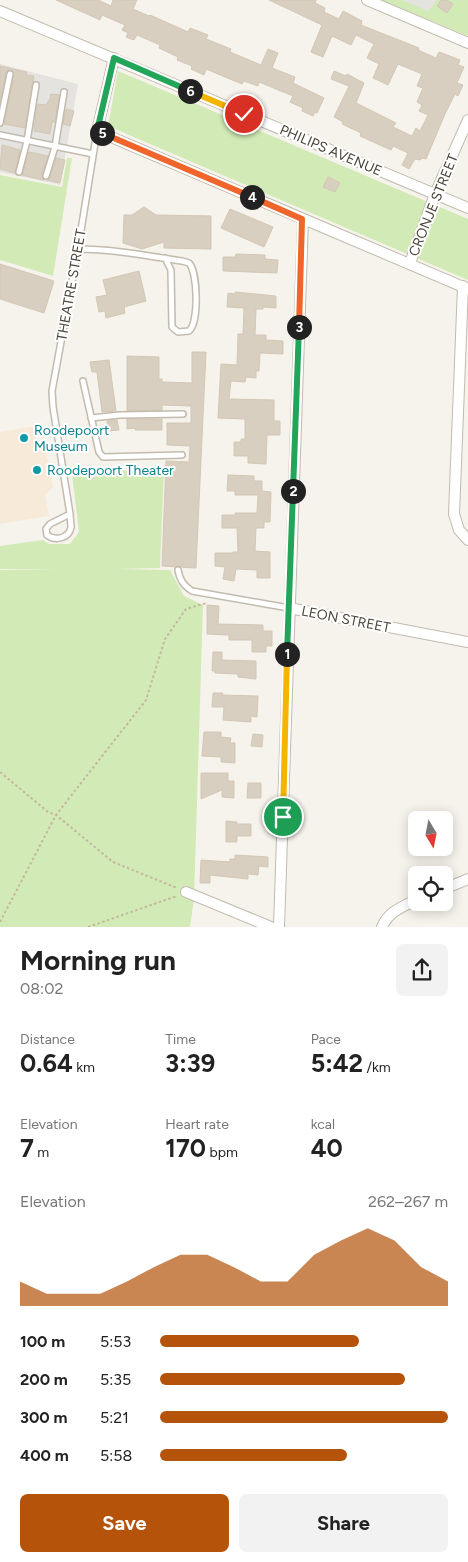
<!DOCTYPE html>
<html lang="en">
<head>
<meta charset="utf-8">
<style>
  body { margin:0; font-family:Figtree,sans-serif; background:#f2f2f2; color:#222; height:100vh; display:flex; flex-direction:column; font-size:19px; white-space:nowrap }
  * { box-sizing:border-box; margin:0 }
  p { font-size:16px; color:#767676 }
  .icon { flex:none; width:28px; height:28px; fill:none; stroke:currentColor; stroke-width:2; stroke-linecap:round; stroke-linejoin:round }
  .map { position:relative; height:927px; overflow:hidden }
  .sheet { display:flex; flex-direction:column; background:#fff; flex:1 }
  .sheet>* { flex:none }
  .needle { width:32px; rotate:170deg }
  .controls { position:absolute; left:408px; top:811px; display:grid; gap:10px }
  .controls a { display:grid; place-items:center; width:45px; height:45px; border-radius:8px; background:#fff; box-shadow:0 2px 12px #0003; font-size:25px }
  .pin { position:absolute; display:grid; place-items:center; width:42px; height:42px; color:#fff; margin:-21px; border:2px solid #fff; border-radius:50%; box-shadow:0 1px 5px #0007 }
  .km { position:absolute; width:25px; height:25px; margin:-12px; border-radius:50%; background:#222; color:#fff; font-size:14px; line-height:25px; text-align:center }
  .round { display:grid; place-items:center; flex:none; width:52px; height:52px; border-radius:8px; background:#f2f2f2 }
  .head { display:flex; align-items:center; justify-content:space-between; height:85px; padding:0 20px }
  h1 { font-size:28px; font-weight:700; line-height:38px }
  .figures { display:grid; grid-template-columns:repeat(3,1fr); gap:8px; height:85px; padding:5px 20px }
  .figures div { display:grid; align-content:center }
  .figures b { font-size:25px; font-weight:700 }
  .figures small { font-size:14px; font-weight:400 }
  .figures p { font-size:14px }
  .chart { height:140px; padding:10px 20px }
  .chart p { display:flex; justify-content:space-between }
  .chart svg { width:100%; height:90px; margin-top:5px; fill:#b45309; opacity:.7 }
  .action { display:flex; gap:10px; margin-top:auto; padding:10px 20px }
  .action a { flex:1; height:58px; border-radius:8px; background:#b45309; color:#fff; font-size:20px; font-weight:700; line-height:58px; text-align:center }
  .action a+a { background:#f2f2f2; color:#222 }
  ul { padding:0 20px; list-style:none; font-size:16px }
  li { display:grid; grid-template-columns:80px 60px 1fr; align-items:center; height:38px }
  li i { height:12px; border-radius:6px; background:#b45309 }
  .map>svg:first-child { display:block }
</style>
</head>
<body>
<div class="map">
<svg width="468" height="927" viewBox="0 0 468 927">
  <rect width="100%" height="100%" fill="#f6f3ec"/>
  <path fill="#f7ead8" d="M34 426 37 448 45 447 53 487 45 495 49 516 0 524V432Z"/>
  <path fill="#d2eab5" d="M381 0H468V36Z
    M118 71 468 219V280L108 126Z
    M67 158H72L53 276 0 260V175L62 187Z
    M164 468 160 568 115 569 170 570 184 596 203 605 194 899 190 927H0V570H60L0 569V546L43 540 49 544H70L79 532 72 474Z"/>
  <path fill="#e5e3e0" d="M402 0H437L428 11Z
    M0 64 78 84 60 185 0 172Z"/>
  <path fill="#d8cfc1" stroke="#d3c7b4" d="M56 0H98L111 6 113 0H137L133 9 149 16 150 15 188 32 190 28 208 35 206 39 231 49 230 52 261 65 268 49 278 53 272 68 295 77 293 83 324 98 317 113 315 112 313 116 302 111 303 108 290 102 293 96 259 82 258 86 244 81 242 84 206 69 204 75 191 69 192 66 177 60 178 57 159 48 160 45 137 35 134 40 126 37 128 33 122 30 125 25 102 15 100 20Z
    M269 0H316L315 3 325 8 324 12 339 19 343 11 362 21 361 25 419 48 418 50 436 58 439 52 460 60 458 65 464 67 457 83 463 85 458 96 455 94 445 114 426 159 422 158 420 160 415 159 409 169 402 165 408 153 393 146 391 150 360 136 361 133 342 124 343 122 334 117 349 86 331 79 334 71 346 76 347 74 364 83 356 103 396 123 393 127 412 136 416 128 420 131 428 115 419 111 422 105 417 102 423 88 417 86 422 74 398 64 388 85 373 78 379 64 367 58 374 44 356 35 351 45 332 36 323 57 311 52 322 25Z
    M441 0H447L453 4 447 13 437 6Z
    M0 66 27 72 26 75 34 76 25 128 4 124 14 73 10 70 6 72 0 101Z
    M51 94 59 95 55 122H52L50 134 34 131 37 104 46 105 50 99Z
    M66 109 74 111 70 126 63 124Z
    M2 145 20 150 15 173 0 169Z
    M29 152 48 156 42 175 44 180 22 175Z
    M56 158 65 160 60 183 47 180 50 177Z
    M328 177 340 183 335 192 323 187Z
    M144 207 156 215 211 216V249L164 248V242L142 249 123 243 124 215H132Z
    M230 209 273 227 264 247 221 228Z
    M236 254 265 255V259L278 260 277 273 223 271V257H235Z
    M0 264 54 281 44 313 0 299Z
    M139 271 146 301 124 307 125 313 106 318 105 311 99 312 96 297 107 295 103 280Z
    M235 292 276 296V308L263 307V309H256L255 335H266V340L283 341V354L260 353 259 371H256V378L246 377 245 382 231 381 229 399 274 400V421H280V435H267L266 464 248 463V456H234V442H241V439H245V419L218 418 221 364 237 365 238 334H243L244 308 227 307 228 293 235 294Z
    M192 352H206L196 568 162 566 166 461 189 462 190 446 167 445V423H191V406L162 405V410L127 411V356L159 357V379H162V382L192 383Z
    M109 360 116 411 102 412 97 372H92L90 362Z
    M127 419H162V430H135V428L127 429Z
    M117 420 119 430 108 431 107 421Z
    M228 475 254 476V481H262V491L271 492 270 522H264V528H256L255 551 270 552V578H257V570L236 569 234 581 223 579 225 567 215 566V553H233V552H238L237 528H222V515H235V513H257L258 495H235V491H227Z
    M207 605 219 606 218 624 263 625V631H272V646H266V652H252V640H229V635L207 634Z
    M213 652H222V660L256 661V679L238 677V674L215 673V671H212Z
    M213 693H223L222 695 258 696 257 717 251 716V722L223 720 224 707H212Z
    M204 732H221V737L231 738 230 743H235V763L221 762V757L202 756Z
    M253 734 263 735 262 747 251 746Z
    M201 773H228V781H234V798L222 797V790L201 799Z
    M248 783H261V798H247Z
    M226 821 237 822V824H251V836H237V842H226Z
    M235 855 268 857V867L259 866 258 875 248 874V879L210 875V883H200L201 860 230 862V859H235Z"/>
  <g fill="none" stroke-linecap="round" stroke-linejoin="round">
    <defs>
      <path id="service" d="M0 123 10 74
        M0 135 93 154
        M19 172 27 141 36 85
        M46 176 55 147 64 92
        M78 249C113 249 148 256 182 261L189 263C198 273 199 323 189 331L178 332 172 327 171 270 165 258
        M83 381 99 452 103 457 182 455
        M91 418 120 415 183 414
        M70 514 50 524 46 529 47 535C55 541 69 539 71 527 71 523 70 518 70 514L53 407 52 391 78 249 97 131
        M178 570C180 580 183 585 192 591L289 608"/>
      <path id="minor" d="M367 0 468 43
        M0 11 468 208
        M114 58 97 131 468 289
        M410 263 435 194 468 120
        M463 286 454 514 459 530 468 540
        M289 608 468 642
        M444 889 468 879
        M186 892 271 927
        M279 927 303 219
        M382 927C388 912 402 907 416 900"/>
    </defs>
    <use href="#service" stroke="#c2bbae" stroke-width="8"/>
    <use href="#minor" stroke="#c2bbae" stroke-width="12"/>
    <path stroke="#c4b79f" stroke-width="2" stroke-dasharray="2.5 2.5" stroke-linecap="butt" d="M0 772 48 812 56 815 113 862 177 888
      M0 922 56 815 146 700 165 639 186 609 207 603
      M88 927 177 896"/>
    <use href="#service" stroke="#fff" stroke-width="5"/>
    <use href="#minor" stroke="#fff" stroke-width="10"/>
  </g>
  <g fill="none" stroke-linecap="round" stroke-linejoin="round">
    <defs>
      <path id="split-1" d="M283 817 287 654"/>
      <path id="split-2" d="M287 654 293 491"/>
      <path id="split-3" d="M293 491 299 327"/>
      <path id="split-4" d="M252 197 302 219 299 327"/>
      <path id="split-5" d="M102 133 252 197"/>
      <path id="split-6" d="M102 133 97 131 114 58 190 91"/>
      <path id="split-7" d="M190 91 244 114"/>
    </defs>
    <use href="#split-1" stroke="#fff" stroke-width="10"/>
    <use href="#split-2" stroke="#fff" stroke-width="10"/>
    <use href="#split-3" stroke="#fff" stroke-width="10"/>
    <use href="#split-4" stroke="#fff" stroke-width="10"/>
    <use href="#split-5" stroke="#fff" stroke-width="10"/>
    <use href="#split-6" stroke="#fff" stroke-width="10"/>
    <use href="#split-7" stroke="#fff" stroke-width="10"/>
    <use href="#split-1" stroke="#f5b400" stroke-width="6"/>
    <use href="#split-2" stroke="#22a559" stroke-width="6"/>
    <use href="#split-3" stroke="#22a559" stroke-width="6"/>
    <use href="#split-4" stroke="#f0652b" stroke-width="6"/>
    <use href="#split-5" stroke="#f0652b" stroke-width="6"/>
    <use href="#split-6" stroke="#22a559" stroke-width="6"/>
    <use href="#split-7" stroke="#f5b400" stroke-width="6"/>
  </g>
  <g fill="#0f9aa8" stroke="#fff" stroke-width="2">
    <circle cx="24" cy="438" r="5"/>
    <circle cx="37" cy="470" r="5"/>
  </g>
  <g text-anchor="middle" stroke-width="4" stroke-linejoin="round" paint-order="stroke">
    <g font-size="14" fill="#4b4439" stroke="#fff">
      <text transform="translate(331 150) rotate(23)" y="5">PHILIPS AVENUE</text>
      <text transform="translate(433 205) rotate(-68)" y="5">CRONJE STREET</text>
      <text transform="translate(71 285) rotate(-80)" y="5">THEATRE STREET</text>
      <text transform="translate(346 619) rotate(11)" y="5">LEON STREET</text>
    </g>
    <g font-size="14" fill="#0d838f" stroke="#fff" text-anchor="start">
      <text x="34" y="435">Roodepoort<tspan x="34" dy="16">Museum</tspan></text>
      <text x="47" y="475">Roodepoort Theater</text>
    </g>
  </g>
</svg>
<div class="controls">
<a><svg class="needle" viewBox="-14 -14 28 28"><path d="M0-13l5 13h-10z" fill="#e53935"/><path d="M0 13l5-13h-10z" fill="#767676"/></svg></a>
<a><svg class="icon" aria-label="locate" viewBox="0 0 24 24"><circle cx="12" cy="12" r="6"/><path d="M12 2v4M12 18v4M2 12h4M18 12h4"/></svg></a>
</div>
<div class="pin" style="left:283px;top:817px;background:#1e9e55"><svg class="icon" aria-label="arrive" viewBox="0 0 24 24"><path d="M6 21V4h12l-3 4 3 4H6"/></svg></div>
<div class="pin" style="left:244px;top:114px;background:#d93025"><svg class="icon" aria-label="check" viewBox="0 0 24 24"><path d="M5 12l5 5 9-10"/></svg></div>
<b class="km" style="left:287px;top:654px">1</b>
<b class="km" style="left:293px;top:491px">2</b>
<b class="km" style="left:299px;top:327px">3</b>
<b class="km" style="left:252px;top:197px">4</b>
<b class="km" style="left:102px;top:133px">5</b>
<b class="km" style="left:190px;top:91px">6</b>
</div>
<section class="sheet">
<div class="head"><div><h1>Morning run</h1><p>08:02</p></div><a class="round"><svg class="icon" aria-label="share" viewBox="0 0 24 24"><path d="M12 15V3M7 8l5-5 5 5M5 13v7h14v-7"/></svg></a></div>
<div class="figures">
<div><p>Distance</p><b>0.64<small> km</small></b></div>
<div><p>Time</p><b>3:39</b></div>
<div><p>Pace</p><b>5:42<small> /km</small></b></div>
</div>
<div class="figures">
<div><p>Elevation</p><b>7<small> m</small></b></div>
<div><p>Heart rate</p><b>170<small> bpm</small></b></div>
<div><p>kcal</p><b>40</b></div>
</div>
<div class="chart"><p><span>Elevation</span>262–267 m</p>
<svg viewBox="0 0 160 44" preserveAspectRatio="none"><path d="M0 44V32L10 38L20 38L30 38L40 32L50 25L60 19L70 19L80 25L90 32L100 32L110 19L120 12L130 6L140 12L150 25L160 32V44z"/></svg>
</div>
<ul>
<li><b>100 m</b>5:53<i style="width:69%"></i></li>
<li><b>200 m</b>5:35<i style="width:85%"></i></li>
<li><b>300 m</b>5:21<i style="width:100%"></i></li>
<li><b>400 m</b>5:58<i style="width:65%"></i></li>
</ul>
<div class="action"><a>Save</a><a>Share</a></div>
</section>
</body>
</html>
